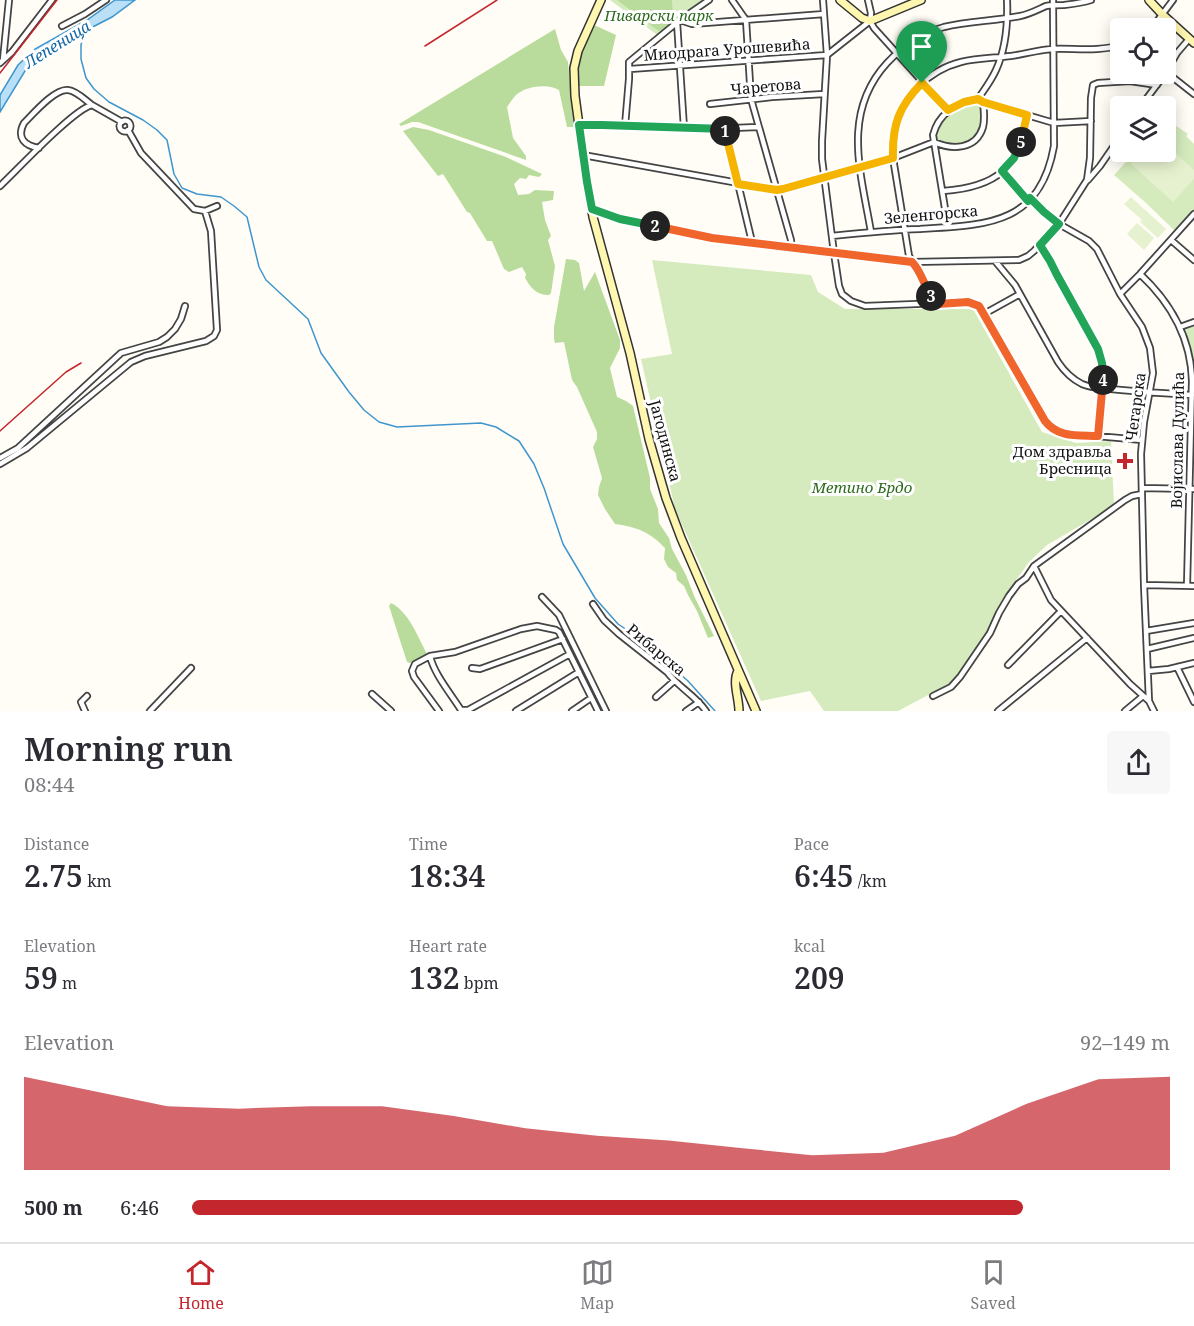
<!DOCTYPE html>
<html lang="en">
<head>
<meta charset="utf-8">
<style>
  body { margin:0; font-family:"Noto Serif",serif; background:#f7f7f7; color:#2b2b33; height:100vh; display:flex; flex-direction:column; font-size:22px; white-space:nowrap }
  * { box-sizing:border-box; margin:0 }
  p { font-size:20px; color:#7c7c81 }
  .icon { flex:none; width:33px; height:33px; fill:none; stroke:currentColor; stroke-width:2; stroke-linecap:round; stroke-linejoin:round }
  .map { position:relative; height:711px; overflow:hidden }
  .sheet { display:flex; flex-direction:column; background:#fff; flex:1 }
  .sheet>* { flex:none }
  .buttons { position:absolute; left:1110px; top:18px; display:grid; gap:12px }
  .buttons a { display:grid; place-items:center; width:66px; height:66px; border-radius:6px; background:#fff; box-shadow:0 3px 15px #0003; font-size:30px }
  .pin { position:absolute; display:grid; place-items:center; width:51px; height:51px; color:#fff; margin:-62px -26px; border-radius:50% 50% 50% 0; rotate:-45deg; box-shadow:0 0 6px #0007 }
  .pin .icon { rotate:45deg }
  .km { position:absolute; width:30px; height:30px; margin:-15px; border-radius:50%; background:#222; color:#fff; font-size:16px; line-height:30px; text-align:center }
  .round { display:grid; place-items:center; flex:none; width:63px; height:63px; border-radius:6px; background:#f7f7f7 }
  .headline { display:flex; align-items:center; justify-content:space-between; height:102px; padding:0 24px }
  h1 { font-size:33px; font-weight:600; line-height:45px }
  .metrics { display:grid; grid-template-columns:repeat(3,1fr); gap:9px; height:102px; padding:6px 24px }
  .metrics div { display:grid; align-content:center }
  .metrics b { font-size:30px; font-weight:600 }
  .metrics small { font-size:16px; font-weight:400 }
  .metrics p { font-size:16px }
  .chart { height:168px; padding:12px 24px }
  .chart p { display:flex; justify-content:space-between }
  .chart svg { width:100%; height:108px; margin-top:6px; fill:#c4262e; opacity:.7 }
  ul { padding:0 24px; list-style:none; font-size:20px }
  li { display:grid; grid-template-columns:96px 72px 1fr; align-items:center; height:45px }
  li i { height:15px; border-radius:8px; background:#c4262e }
  .tabs { display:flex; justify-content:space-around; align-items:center; height:84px; border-top:2px solid #e1e1e2; background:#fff; font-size:16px; color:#7c7c81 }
  .tabs a { display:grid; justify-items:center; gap:3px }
  .tabs .current { color:#c4262e }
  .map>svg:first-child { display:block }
</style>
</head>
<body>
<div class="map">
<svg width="1194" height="711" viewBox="0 0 1194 711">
  <rect width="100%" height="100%" fill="#fffdf5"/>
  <path fill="#d5ebbd" d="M610 0H709L660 37Z
    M973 101 979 104C989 133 965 152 937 141 933 132 941 117 950 111 956 107 966 104 973 101Z
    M1169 121 1188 134 1186 136 1194 144V210L1175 231 1146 203 1114 175 1126 162 1117 152 1120 145V152H1166V122Z
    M652 260 811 275 818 292 845 309H973L1042 432 1076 443 1111 441 1114 506 1047 545 1029 562 1002 600 990 626 969 660 957 677 947 685 898 711H824L810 691 761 701 675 509 641 359 672 354Z
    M1194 326V366L1190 345 1184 329Z"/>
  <path fill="#b9dc9c" d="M617 0H672L673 20 663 29 659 31 653 27Z
    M592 24 616 35 604 86H579L578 58Z
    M555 29 561 50 568 62 574 127H567L559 90C549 83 525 86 516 95 513 98 510 103 507 107L513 138 526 156V160L418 122H412L401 126 399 124Z
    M413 127 429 130 506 157 542 174 539 177 529 175 526 179 520 178 514 184 518 195 529 194 535 190 554 191 553 200 542 202 545 220 551 236 548 240 555 266 551 293 549 295C536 295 531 288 525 278L526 274 522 267 509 272 504 269 492 241H487L470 213 467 212 443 174 438 176 403 131Z
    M566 259 575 260 579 263 584 291 595 272 620 340V348L610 368 617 397 626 401 633 406 650 478V489L658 509 659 523 669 538 672 549 686 575 695 598 714 636 708 638 697 611 688 595 684 586 677 580 676 573 668 567 664 559 665 548C650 532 637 527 615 524L605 509 598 495 599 487 602 478 593 447 597 439V432L577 387 572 380 564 342 555 343 554 339V327Z
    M391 603C409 612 418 637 427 654L410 663 407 662 389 606Z"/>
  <path fill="#e6f2cf" d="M1166 144 1194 170V179L1173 202 1131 164 1142 152H1166Z
    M1131 197 1166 229 1158 238 1140 222 1142 220 1124 204Z
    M1137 223 1154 238 1144 250 1127 234Z"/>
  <path fill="#b9e0f7" stroke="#3f96cf" stroke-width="1.5" d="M115 0H135L112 17 52 48 28 66 0 112V95L18 65 35 49 87 20Z"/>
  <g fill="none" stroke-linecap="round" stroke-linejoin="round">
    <path stroke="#3f96cf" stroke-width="1.5" d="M85 30 81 45V59L86 78 94 89 109 102 143 120 157 130 167 140 174 174 182 188 197 194 221 197 234 206 247 217 259 267 266 280 308 319 321 353 349 392 364 410 379 422 397 427 481 423 496 427 519 441 534 464 544 488 563 544 595 598 618 624 639 638 688 681 715 711"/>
    <defs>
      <path id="street" d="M732 0 746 20 751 99 791 240V247
        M823 0 827 55 822 141V159L834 253 839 286 842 294 851 301 865 306 968 302 977 304 984 314 1045 421 1051 428 1062 433 1142 440
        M868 0 871 13 870 21
        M680 20 692 24 824 14
        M870 21 874 28 948 110
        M677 22 684 128
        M62 26 85 14 106 0
        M1148 28 1158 20 1173 0
        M827 55 870 21
        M3 60 9 0
        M1166 60 1175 55
        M0 63 12 52 52 0
        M630 69 827 55
        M1166 72 1177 53 1189 39
        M1166 72 1194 94
        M1130 81 1157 85
        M978 99C984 90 991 81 996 70 1006 48 1008 24 1007 0
        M710 104 772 97 824 94
        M1141 106 1165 74
        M119.5 126a5.5 5.5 0 1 1 11 0a5.5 5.5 0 1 1-11 0Z
        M579 125H602L708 129 758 127
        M625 126 629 79V62L680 20 709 0
        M725 129 752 242
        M128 130 141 153 194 209 205 211 217 206
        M934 142C952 150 976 150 983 127 985 119 984 110 983 102
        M39 148C25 146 16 138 24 123 33 114 55 88 68 90 77 91 85 100 92 105
        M583 155 777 190 893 158 934 142
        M1002 171 1027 201
        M1088 180 1100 166 1120 137
        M0 186C18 169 74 109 92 105L122 122
        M943 191C997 187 1018 169 1027 115
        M1030 198 1044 211 1059 224 1089 241 1097 249 1120 294 1142 327 1150 348 1153 373 1144 422 1141 454 1144 585 1149 701
        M592 209 635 222 712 238 834 253 912 262 1019 260 1028 256 1034 251 1059 224 1087 180 1090 158 1091 98 1093 85 1098 83 1130 81 1144 74
        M948 227 933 135C939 112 957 103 978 99L983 102 1054 123 1091 121
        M871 232C861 173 841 113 887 63 902 47 922 33 944 27 969 21 995 21 1020 16 1030 14 1037 10 1046 6 1051 5 1058 5 1064 5 1073 4 1082 3 1091 0
        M832 236C861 233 890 230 920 229 987 225 1040 225 1054 146L1053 0
        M1171 240 1194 260
        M1040 245 1054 268 1059 279 1099 353C1107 379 1100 408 1098 436
        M995 261 1015 285 1058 362C1064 371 1072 379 1082 384 1091 388 1102 388 1111 389 1138 392 1165 393 1192 395
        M1140 274C1171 303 1191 338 1192 381L1187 586
        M1120 294 1140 274 1194 214
        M938 304C927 295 924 281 918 269 915 264 912 261 909 256L893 158C893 149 892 140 894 130 900 98 929 70 961 62 977 58 995 58 1011 56 1025 54 1038 50 1052 49 1074 48 1099 52 1120 45
        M984 314 1020 294
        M1180 327 1194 322
        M0 458 18 448 121 353 159 342 167 337 175 329 181 319 185 306
        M0 464 27 448 131 362 145 356 206 341 214 336 217 330 211 231 205 211
        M1142 488 1194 489
        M1034 566 1051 600 1130 684 1149 701 1154 711
        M1144 585 1194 586
        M542 597 559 615 606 711
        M593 604 604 620 619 634 667 672C678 687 695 695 706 711
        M1146 631 1194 623
        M1147 649 1194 638
        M430 656C434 674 451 694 461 710H468L570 654
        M1008 665 1061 611
        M1177 667 1194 702
        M472 668 480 669 563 639
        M1148 671 1169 669 1194 663
        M372 694 391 711
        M933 696 951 687 960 677 990 633 999 613 1009 596 1018 584 1026 578 1034 566 1125 500 1132 496 1142 494
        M656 697 674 681
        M85 711 81 702 87 696
        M150 711 191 668
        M439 711 414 677 412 671 415 664 430 656 455 652 521 629 537 626 556 630 559 632 598 711
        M516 711 579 672
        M572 711 591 698
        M686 711 699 702
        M998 711 1087 638
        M1125 711 1143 696"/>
      <path id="secondary" d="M601 0 578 51 574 68 575 96 583 155 593 217 630 353 649 439 666 498 681 538 756 711
        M840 0 862 18 870 21 921 0
        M1149 0 1162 14 1194 43
        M738 671C732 682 739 698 739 711"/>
    </defs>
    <use href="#street" stroke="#444" stroke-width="8"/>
    <use href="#secondary" stroke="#333" stroke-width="10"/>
    <use href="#street" stroke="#fff" stroke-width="4.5"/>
    <use href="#secondary" stroke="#fff6b0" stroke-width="7"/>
    <path stroke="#c4262e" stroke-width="1.5" d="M425 46 497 0
      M0 73 57 0
      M0 431 66 372 81 363"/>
  </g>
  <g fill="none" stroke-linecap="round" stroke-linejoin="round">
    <defs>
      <path id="split-1" d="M725 131 738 184 777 190 783 189 893 158C892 125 899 106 922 83"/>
      <path id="split-2" d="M655 226 620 219 592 209 587 182 579 125H602L725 129V131"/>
      <path id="split-3" d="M655 226 712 238 912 262C921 271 924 285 931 296"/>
      <path id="split-4" d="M931 296 938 304 968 302 979 306 1045 421C1058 438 1078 435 1098 436L1103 380"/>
      <path id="split-5" d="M1021 142 1014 158 1002 171 1028 201 1030 198 1044 212 1059 224 1040 245 1050 261 1057 275 1098 349 1102 363 1103 380"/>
      <path id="split-6" d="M922 83 948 110 964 102 978 99 983 102 1027 115 1021 142"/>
    </defs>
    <use href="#split-1" stroke="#fff" stroke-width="12"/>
    <use href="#split-2" stroke="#fff" stroke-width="12"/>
    <use href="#split-3" stroke="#fff" stroke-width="12"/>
    <use href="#split-4" stroke="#fff" stroke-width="12"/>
    <use href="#split-5" stroke="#fff" stroke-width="12"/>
    <use href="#split-6" stroke="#fff" stroke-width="12"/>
    <use href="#split-1" stroke="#f5b400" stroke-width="8"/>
    <use href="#split-2" stroke="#22a559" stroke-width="8"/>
    <use href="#split-3" stroke="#f0652b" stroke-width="8"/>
    <use href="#split-4" stroke="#f0652b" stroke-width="8"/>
    <use href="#split-5" stroke="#22a559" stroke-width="8"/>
    <use href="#split-6" stroke="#f5b400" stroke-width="8"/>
  </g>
  <path fill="#c4262e" stroke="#fff" stroke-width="2" d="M1122 452h6v6h6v6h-6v6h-6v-6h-6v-6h6z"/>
  <g text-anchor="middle" stroke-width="6" stroke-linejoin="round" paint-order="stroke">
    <g font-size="15" font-style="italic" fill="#2f6b1f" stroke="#fff">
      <text x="659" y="21">Пиварски парк</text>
      <text x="862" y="493">Метино Брдо</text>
    </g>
    <g font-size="15" fill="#111" stroke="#fff">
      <text transform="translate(727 50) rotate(-4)" y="5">Миодрага Урошевића</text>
      <text transform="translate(766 87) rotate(-5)" y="5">Чаретова</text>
      <text transform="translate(931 215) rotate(-5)" y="5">Зеленгорска</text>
      <text transform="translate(1136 407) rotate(-82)" y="5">Чегарска</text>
      <text transform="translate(1178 440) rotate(-89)" y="5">Војислава Дулића</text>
      <text transform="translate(665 441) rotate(75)" y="5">Јагодинска</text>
      <text transform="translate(656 650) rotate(40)" y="5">Рибарска</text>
    </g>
    <g font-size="15" fill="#111" stroke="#fff" text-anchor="end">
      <text x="1112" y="457">Дом здравља<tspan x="1112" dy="17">Бресница</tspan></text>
    </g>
    <g font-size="16" font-style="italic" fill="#1768a6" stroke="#fff">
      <text transform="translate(57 44) rotate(-32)" y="6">Лепеница</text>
    </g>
  </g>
</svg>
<div class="buttons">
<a><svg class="icon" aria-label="locate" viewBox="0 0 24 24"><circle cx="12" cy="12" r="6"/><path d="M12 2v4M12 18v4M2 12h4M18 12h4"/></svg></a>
<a><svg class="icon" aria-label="layers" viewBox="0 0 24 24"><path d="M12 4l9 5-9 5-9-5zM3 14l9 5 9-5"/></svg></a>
</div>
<div class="pin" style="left:922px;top:83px;background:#1e9e55"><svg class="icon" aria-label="arrive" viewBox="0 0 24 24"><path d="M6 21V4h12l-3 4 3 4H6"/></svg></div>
<b class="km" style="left:725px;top:131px">1</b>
<b class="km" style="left:655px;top:226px">2</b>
<b class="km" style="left:931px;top:296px">3</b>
<b class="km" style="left:1103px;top:380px">4</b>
<b class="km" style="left:1021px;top:142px">5</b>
</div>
<section class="sheet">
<div class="headline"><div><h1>Morning run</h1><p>08:44</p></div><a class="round"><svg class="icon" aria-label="share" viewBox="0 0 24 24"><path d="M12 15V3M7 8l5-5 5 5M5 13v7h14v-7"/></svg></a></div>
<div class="metrics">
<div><p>Distance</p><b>2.75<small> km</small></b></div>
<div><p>Time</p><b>18:34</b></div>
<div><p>Pace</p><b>6:45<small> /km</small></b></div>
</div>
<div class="metrics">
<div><p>Elevation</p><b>59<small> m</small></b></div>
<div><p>Heart rate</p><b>132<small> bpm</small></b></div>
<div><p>kcal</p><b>209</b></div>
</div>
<div class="chart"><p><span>Elevation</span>92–149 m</p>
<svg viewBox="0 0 160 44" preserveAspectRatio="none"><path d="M0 44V6L10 12L20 18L30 19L40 18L50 18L60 22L70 27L80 30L90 32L100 35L110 38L120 37L130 30L140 17L150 7L160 6V44z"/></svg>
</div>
<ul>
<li><b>500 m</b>6:46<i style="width:85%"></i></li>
</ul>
</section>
<nav class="tabs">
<a class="current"><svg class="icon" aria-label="home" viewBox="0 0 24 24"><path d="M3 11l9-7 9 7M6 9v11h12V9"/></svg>Home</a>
<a><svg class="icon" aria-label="map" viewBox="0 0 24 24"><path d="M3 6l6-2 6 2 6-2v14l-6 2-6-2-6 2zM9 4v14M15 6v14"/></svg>Map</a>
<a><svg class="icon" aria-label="saved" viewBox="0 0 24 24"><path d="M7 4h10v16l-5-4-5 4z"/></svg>Saved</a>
</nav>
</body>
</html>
